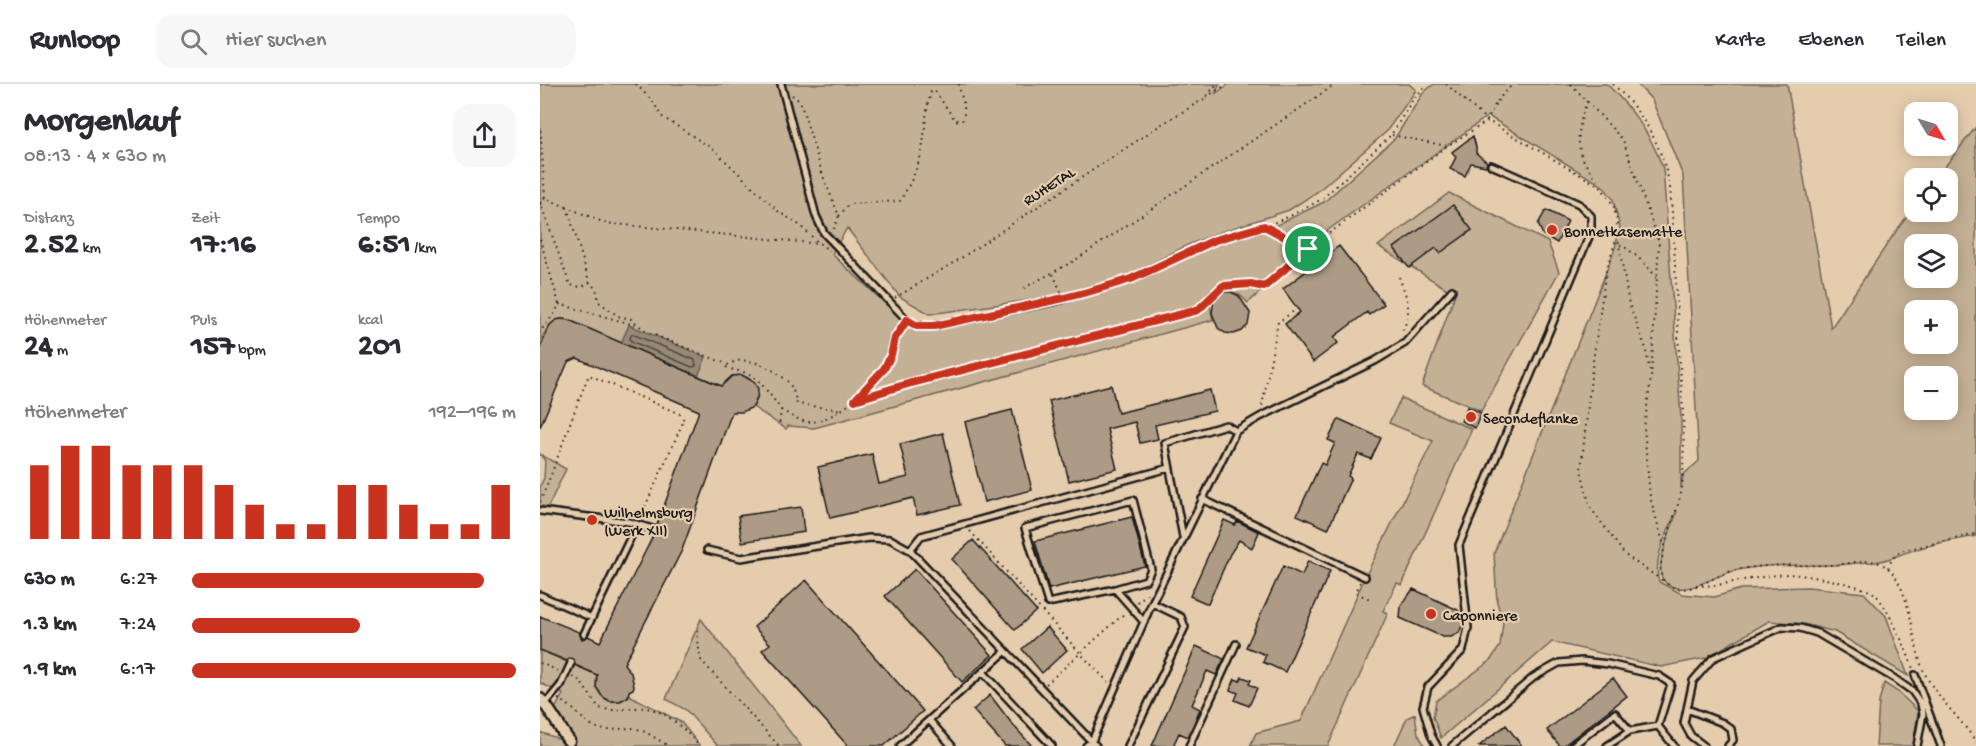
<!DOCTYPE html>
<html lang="de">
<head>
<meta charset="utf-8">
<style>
  body { margin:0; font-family:"Gochi Hand",sans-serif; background:#f7f7f7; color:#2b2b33; height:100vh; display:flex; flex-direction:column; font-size:22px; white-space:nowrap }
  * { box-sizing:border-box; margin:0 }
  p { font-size:20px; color:#7c7c81 }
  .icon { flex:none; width:33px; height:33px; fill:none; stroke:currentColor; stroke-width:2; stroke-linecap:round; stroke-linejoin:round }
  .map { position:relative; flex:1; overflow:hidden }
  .panel { display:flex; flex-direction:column; background:#fff; width:540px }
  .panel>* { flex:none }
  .needle { width:39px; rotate:128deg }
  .controls { position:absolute; left:1364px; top:18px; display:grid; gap:12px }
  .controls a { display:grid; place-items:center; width:54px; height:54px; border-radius:12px; background:#fff; box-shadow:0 3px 15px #0003; font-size:30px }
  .pin { position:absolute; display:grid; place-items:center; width:51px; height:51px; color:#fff; margin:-26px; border:3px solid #fff; border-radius:50%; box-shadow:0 2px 6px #0007 }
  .round { display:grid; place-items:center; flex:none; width:63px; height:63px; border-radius:18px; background:#f7f7f7 }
  .headline { display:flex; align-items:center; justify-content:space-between; height:102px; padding:0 24px }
  h1 { font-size:33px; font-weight:800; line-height:45px }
  .stats { display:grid; grid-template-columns:repeat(3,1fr); gap:9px; height:102px; padding:6px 24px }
  .stats div { display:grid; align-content:center }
  .stats b { font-size:30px; font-weight:800 }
  .stats small { font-size:16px; font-weight:400 }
  .stats p { font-size:16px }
  .chart { height:168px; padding:12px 24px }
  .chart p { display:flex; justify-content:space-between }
  .chart svg { width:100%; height:108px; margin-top:6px; stroke:#c8321e; stroke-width:6 }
  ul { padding:0 24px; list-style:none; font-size:20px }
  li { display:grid; grid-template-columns:96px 72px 1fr; align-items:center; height:45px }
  li i { height:15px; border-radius:8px; background:#c8321e }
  header { display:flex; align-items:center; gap:36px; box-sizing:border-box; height:84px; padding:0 30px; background:#fff; border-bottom:2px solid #e1e1e2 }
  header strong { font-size:28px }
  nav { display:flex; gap:33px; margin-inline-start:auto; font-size:21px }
  .search { width:420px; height:54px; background:#f7f7f7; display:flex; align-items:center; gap:15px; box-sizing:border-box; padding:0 21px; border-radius:18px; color:#7c7c81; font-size:22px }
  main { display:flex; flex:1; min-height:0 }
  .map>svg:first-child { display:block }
</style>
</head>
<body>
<header>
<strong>Runloop</strong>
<div class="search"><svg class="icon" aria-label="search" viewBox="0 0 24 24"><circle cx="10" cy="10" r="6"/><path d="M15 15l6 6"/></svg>Hier suchen</div>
<nav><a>Karte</a><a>Ebenen</a><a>Teilen</a></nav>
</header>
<main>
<section class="panel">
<div class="headline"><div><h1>Morgenlauf</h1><p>08:13 · 4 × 630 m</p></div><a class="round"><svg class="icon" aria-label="share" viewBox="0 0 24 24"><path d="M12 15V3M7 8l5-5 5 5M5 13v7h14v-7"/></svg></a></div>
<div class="stats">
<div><p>Distanz</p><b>2.52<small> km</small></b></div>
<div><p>Zeit</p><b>17:16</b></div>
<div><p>Tempo</p><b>6:51<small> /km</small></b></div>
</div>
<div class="stats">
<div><p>Höhenmeter</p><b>24<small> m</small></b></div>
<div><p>Puls</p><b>157<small> bpm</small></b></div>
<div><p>kcal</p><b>201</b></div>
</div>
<div class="chart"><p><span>Höhenmeter</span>192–196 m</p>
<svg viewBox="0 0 160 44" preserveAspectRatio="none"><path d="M5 44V14M15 44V6M25 44V6M35 44V14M45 44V14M55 44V14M65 44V22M75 44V30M85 44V38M95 44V38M105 44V22M115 44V22M125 44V30M135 44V38M145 44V38M155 44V22"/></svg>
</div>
<ul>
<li><b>630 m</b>6:27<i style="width:90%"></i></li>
<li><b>1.3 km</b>7:24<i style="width:52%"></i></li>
<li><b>1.9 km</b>6:17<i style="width:100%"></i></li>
</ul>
</section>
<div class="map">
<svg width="1436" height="662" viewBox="0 0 1436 662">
  <rect width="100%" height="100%" fill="#e5ccad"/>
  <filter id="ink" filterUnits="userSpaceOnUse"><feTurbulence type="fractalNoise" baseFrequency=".0167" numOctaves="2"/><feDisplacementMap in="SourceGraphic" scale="12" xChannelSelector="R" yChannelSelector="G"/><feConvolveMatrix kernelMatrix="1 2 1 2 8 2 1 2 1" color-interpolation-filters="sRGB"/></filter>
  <g filter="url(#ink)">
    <path fill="#c4b095" stroke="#706658" stroke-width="1.5" fill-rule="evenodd" d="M0 0H680L675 10 689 0H869L876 6 846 48 777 108 749 126 675 150 648 161 589 191 511 213 390 230 360 213 307 144 292 170 365 238 377 245 413 242 515 222 591 200 677 159 722 148 784 118 855 54 883 9 894 0H1067C1093 26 1110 49 1123 84L1141 334V404L1143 391 1159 377 1143 92 1112 16 1097 0H1247L1291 244 1354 150 1374 123V128H1407V94H1396L1436 43V452C1415 456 1394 459 1374 466 1362 469 1347 477 1335 478 1320 478 1305 481 1289 481 1255 482 1223 479 1190 488 1171 493 1144 514 1126 499 1110 485 1134 443 1137 426 1128 448 1112 474 1119 498L1142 510 1174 513 1201 505 1268 503 1324 509 1346 532 1368 592 1295 548 1264 540 1229 537 1166 574 1121 583 1012 558 901 654 893 633 896 617 950 577 960 562 963 539 957 518 954 469 1063 196 1075 164 1080 144 1073 115 1063 102 948 32 788 146 708 219C695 204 679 199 670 222L673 236 274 344 248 342 246 345 213 323C225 306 212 288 192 292L182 302 24 235C10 236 5 247 0 258ZM1374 160H1407V194H1374ZM1374 226H1407V260H1374ZM1374 292H1407V326H1374Z
      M909 109 1008 158 1019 188 941 327 882 302 915 210 838 162Z
      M861 314 932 345 862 501 857 499 843 527 848 529 788 662H710L716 649 761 637 825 493 893 357 849 339Z
      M0 370 26 385 8 423 0 422V402L4 394 5 377Z
      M161 535 261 662H178L146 626 126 615Z
      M0 566 57 591C52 613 73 626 89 611L141 638 160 662H0V648L19 655 22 638 15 625 23 610 0 599Z
      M1344 599 1358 608 1378 627 1373 662H1336L1339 618Z
      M875 630 878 650 885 662H854L867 634Z"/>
    <path fill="#988976" stroke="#665d52" stroke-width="1.5" d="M89 241 166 273 158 292 81 259Z"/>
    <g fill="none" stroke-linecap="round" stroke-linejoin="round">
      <path stroke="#4e4840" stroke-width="1.5" d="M92 250 155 276 156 282 152 283 91 257 90 254Z"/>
    </g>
    <path fill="#ad9b85" stroke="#1c1c1c" stroke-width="1.5" d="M933 52 936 63V69L947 78 946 82 931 79 925 92 910 85 916 73 912 68Z
      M913 121 932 146 900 169 896 164 869 184 854 164Z
      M1006 126 1028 137 1017 159 1003 151 998 140Z
      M799 162 844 220 829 231 827 228 794 253 798 259 773 278 745 240 760 228 743 205Z
      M685 208H691L699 212 710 229 708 241 702 247 694 250 685 249 678 244 672 229 674 216Z
      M21 235 29 236 181 302 192 292 202 291 214 298 218 305 217 314 213 323 202 328H192L142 466 84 580 91 589 94 602 93 605 89 607 88 613 80 617H70L63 613 56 603 57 591 35 581 34 575 30 574 27 577 0 566V532L39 548 42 555 48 552 60 558 114 450 118 451 120 448 121 444 117 441 159 327 37 274 28 278 0 343V264L10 241 16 236Z
      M571 301 578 329 670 306 675 327 615 341 618 355 600 359 595 338 567 345 577 385 529 397 509 317Z
      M927 323 941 329 935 344 921 337Z
      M472 326 492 406 444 418 425 338Z
      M799 335 841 354 831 375 818 370 808 392 811 394 788 445 757 431 781 379 785 381 795 359 788 356Z
      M403 349 420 421 377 431 373 414 290 434 278 383 332 370 339 400 368 393 360 360Z
      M261 423 264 448 202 458 198 432Z
      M592 433 605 482 509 505 495 457Z
      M684 436 695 441 697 437 719 448 712 464 699 456 690 470 668 520 650 512Z
      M433 456 496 527 475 546 412 475Z
      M768 477 790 487 745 588 723 578 726 571 706 563 743 482 762 491Z
      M375 485 452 571 422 598 345 512Z
      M266 496 383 627 344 662H308L222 566 230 560 214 543Z
      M873 505 918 526 922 532 923 539 919 549 911 553H903L860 534 861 522Z
      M507 543 527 566 502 589 482 565Z
      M656 562 684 575 676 591 667 587 652 621 660 625 648 653 639 649 633 662H612Z
      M702 593 711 596 709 600 717 604 709 622 695 616 698 609 690 606 695 595 700 597Z
      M1073 594 1087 612 1023 662H1020L1007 646Z
      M450 611 473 641 492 662H465L433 626Z
      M966 641 982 662H939Z"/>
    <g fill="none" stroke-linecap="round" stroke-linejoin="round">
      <defs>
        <path id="service" d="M241 0 276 132 284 149 367 236 377 242H394L524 215
          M662 415 825 493
          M0 427 89 438 116 446
          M643 453 625 359 686 341 696 347
          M167 466 201 474 329 454 350 455 370 466 556 662
          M370 466 381 452 629 384
          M575 505 606 496 611 485 593 416 485 444 508 519 575 505 604 538
          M0 511 52 534
          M44 550 97 440
          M444 589 512 662
          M1375 591 1401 662
          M6 619 21 601
          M1147 625 1183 639 1191 645 1193 656 1188 662
          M360 662 389 636
          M412 662 389 636 466 567
          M546 662 552 657 612 519 696 347 720 333 835 277 865 259 912 206
          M588 662 645 543 641 533 612 519
          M649 662 696 560
          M897 662 891 651 883 623 888 603 923 566 928 544 919 461 1051 148V132L1039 120 951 81
          M912 662 994 593 1019 579 1042 577 1068 580 1119 592 1131 600 1118 642
          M1032 662 1075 629 1090 647
          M1067 662 1090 647 1118 642 1134 662
          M1164 662 1151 652 1144 639 1153 597 1173 574 1242 543 1260 544 1277 549 1355 595 1372 607 1381 620 1383 630 1377 662"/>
        <path id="minor" d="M0 615C7 620 22 648 29 657"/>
      </defs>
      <use href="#service" stroke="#1c1c1c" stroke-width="10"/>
      <use href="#minor" stroke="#1c1c1c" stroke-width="15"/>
      <path stroke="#1c1c1c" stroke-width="2" stroke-dasharray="1.5 4.5" stroke-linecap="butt" d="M96 0 114 19 121 32 173 65 240 129 257 139 280 160
        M906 0 948 37C953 20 961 12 973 0
        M1031 0 1083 56 1119 158 1111 294 1104 344 1110 413 1124 462
        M1073 0C1104 31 1122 60 1130 104 1135 158 1136 213 1139 267 1142 312 1146 357 1142 403 1140 423 1114 480 1122 494 1125 500 1134 505 1141 505 1158 505 1175 492 1192 487 1225 479 1257 482 1291 481 1305 481 1322 475 1336 478 1368 485 1372 551 1380 577 1389 608 1419 631 1436 658
        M252 11 260 17 283 92 299 132 293 147
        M666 13 687 0
        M1047 17C1040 37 1034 57 1044 77 1048 85 1055 92 1060 100
        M0 40 5 114
        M852 51 907 62 948 37 1061 103 1074 122 1078 146V155L1089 220 1105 262 1110 288
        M0 118 30 201 40 203 49 200
        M0 120 5 114 65 139 281 160 289 167
        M27 123 50 200 56 204 59 218 78 232 91 235 107 248 189 281C203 268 237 286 248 298 253 303 255 313 257 320L302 326
        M299 132 309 120 360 117C368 104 375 90 380 74 386 53 384 30 391 8L395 7 415 36 422 37C428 24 420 12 419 0
        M725 143 768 165
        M1077 152 1066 187 1052 284 1041 386 1050 423 1085 471 1123 497
        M0 155 19 220C16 231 5 239 0 249
        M1080 161C1090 164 1112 186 1117 195
        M513 190 521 208
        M859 193C868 216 873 227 861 250
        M484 204 534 177 796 0
        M532 212 591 195 675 156 724 143 750 132 782 115 851 51 872 17 887 0
        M355 214 418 176 622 40 664 15 677 0
        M19 220 95 241
        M186 283C194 287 202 287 209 290 219 294 235 317 241 326L239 343
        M315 316 371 299 659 227 683 202 711 200 724 203 768 165 907 62
        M722 322 738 238 757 225
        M241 326C250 331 262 339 272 338 297 335 333 304 345 282 352 269 354 255 362 243
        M0 418C18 376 31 333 49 291L140 330 144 336 100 434
        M430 447 540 569 568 598
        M1348 484 1352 475 1360 467 1436 450
        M820 498 816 509 830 515
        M1156 501C1174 504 1193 497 1211 495 1223 493 1235 491 1247 490 1263 490 1326 501 1336 511 1348 524 1368 568 1373 585
        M597 518 607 510
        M157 546 160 575 239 662
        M0 579 19 587
        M33 593 40 597 59 624C76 628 80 625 97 624 121 621 145 645 159 662
        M506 600 586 528
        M18 615C33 621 40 636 55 643 67 649 79 644 91 644 103 644 119 657 129 662"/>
      <use href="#service" stroke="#e5ccad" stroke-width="5"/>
      <use href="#minor" stroke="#e5ccad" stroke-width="10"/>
      <defs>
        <path id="service-bridge" d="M21 601 31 579"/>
      </defs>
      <use href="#service-bridge" stroke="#1c1c1c" stroke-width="10" stroke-linecap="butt"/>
      <use href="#service-bridge" stroke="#e5ccad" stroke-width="5"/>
    </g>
  </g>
  <g fill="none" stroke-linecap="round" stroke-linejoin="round" filter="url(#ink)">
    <defs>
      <path id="route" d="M724 142 768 165 724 203 711 200 683 202 658 226 371 299 315 316 344 285 351 271 355 254 367 236 377 242H394L524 214 551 207 591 195 675 156Z"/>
    </defs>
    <use href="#route" stroke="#fff" stroke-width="12"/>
    <use href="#route" stroke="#c8321e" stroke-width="8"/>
  </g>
  <g fill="#c8321e" stroke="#e5ccad" stroke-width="2">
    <circle cx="1012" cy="146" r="6"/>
    <circle cx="931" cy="333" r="6"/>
    <circle cx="52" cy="436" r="6"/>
    <circle cx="891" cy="530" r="6"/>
  </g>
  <g text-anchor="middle" stroke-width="4.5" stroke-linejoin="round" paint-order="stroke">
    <g font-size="16" fill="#1c1c1c" stroke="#e5ccad">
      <text transform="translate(508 101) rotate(-33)" y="6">RUHETAL</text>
    </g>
    <g font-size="16" fill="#1c1c1c" stroke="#e5ccad" text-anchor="start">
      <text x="1024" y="152">Bonnetkasematte</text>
      <text x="943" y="339">Secondeflanke</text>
      <text x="64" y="433">Wilhelmsburg<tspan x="64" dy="18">(Werk XII)</tspan></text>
      <text x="903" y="536">Caponniere</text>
    </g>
  </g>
</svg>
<div class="controls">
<a><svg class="needle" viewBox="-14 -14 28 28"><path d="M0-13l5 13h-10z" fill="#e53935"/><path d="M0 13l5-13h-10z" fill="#7c7c81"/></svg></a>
<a><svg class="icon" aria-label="locate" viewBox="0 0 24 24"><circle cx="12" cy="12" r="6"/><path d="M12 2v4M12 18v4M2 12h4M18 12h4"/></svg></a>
<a><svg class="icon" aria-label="layers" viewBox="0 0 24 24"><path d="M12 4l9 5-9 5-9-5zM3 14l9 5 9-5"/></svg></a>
<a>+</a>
<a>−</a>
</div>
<div class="pin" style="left:768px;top:165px;background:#1e9e55"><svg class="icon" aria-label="arrive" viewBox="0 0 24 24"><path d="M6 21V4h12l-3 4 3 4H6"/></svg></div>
</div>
</main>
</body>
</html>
